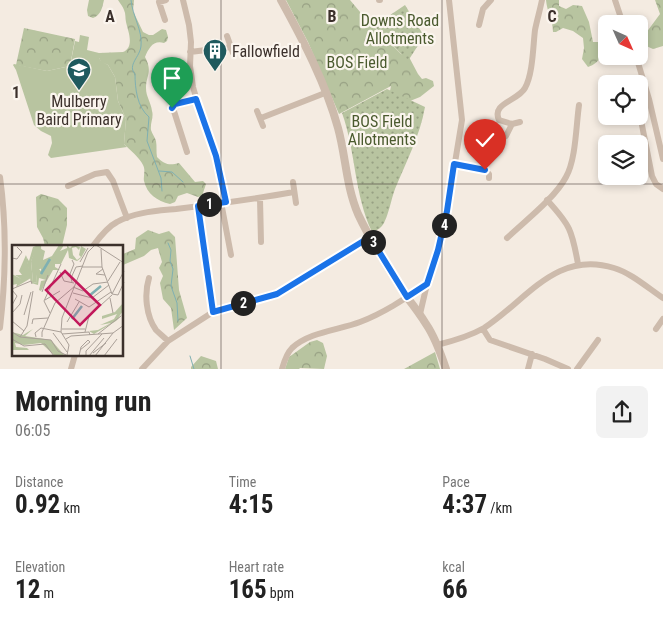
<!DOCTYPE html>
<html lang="en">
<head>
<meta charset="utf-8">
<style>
  body { margin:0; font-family:"Roboto Condensed",sans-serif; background:#f2f2f2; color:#222; height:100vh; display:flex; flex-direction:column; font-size:19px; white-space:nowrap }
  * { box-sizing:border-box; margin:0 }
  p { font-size:16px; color:#767676 }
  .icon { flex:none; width:28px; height:28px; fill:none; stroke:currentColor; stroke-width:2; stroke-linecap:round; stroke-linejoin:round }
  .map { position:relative; height:369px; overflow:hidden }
  .side { display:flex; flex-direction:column; background:#fff; flex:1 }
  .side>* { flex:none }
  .needle { width:32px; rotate:135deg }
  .tools { position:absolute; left:598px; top:15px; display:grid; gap:10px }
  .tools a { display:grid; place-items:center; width:50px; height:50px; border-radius:8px; background:#fff; box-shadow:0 2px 8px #0003; font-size:25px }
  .pin { position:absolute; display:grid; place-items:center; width:42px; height:42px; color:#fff; margin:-51px -21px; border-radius:50% 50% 50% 0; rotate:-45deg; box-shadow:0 0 5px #0007 }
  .pin .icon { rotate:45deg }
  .km { position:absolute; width:25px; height:25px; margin:-12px; border-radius:50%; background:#222; color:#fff; font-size:14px; line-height:25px; text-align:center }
  .round { display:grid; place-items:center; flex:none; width:52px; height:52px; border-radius:8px; background:#f2f2f2 }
  .headline { display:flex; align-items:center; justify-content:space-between; height:85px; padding:0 15px }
  h1 { font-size:28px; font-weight:700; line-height:38px }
  .figures { display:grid; grid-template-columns:repeat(3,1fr); gap:8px; height:85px; padding:5px 15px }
  .figures div { display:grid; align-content:center }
  .figures b { font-size:25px; font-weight:700 }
  .figures small { font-size:14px; font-weight:400 }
  .figures p { font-size:14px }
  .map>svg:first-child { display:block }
</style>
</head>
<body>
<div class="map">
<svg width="663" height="369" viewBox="0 0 663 369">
  <defs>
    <pattern id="forest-crowns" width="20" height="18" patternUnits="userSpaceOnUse" patternTransform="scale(1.25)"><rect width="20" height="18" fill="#b8c4a0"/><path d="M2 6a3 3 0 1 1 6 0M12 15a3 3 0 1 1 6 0" fill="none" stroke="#97a083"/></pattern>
    <pattern id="garden-dots" width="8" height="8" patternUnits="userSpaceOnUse" patternTransform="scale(1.25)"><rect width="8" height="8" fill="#b8c4a0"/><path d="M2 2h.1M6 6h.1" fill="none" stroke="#97a083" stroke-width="1.8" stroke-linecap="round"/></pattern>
  </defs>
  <rect width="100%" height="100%" fill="#f4ebe1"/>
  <path fill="#b8c4a0" d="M80 35 89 37 87 50 99 53V58L101 61 108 65 115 77 118 101 126 119 124 144 127 147 51 158 48 155 52 143 51 136 41 131 34 125 16 70 13 65 14 64 47 71 70 66 75 41 79 42Z"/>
  <path fill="url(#forest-crowns)" d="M89 0H104C102 8 101 15 93 18L88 16 87 10Z
    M118 0H134L133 11 143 32 149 35H153L162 29 166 30 168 37 167 41 164 43C153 40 149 48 145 57 153 72 146 75 146 88 146 97 151 102 152 111 154 117 150 123 151 130 152 134 155 137 156 141 157 146 156 152 157 157 164 164 169 166 179 163L195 182 203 181 206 184 202 196 198 197 187 193 178 196 175 202 170 204C157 201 147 194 144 181 143 176 146 171 143 165 139 157 130 150 124 144L126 119 118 101 115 77 108 65 101 62 99 58V53L123 52C135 47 128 31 126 22 125 18 126 14 124 10 123 7 120 3 118 0Z
    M286 0H350L366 19 401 54 409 57 418 74 422 79 426 78 433 81 434 86 420 97 410 101 390 91 391 86 339 114 308 42Z
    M546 0H559V6L566 9 573 5 582 6 589 22 593 42H604L606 39C606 52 600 63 588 67L582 59 584 48 583 38 573 31 563 28 556 32H553C553 20 547 12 546 0Z
    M655 0H663V46L653 49 644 45 643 37 660 14Z
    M24 28 75 39 70 66 47 71 16 65Z
    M41 194 58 199 67 208V225L62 246H45L43 238 37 227 36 197Z
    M148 230 159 234 169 231 175 237 179 290 187 318 174 330 171 308 163 299 160 283 163 276 159 268 162 262 158 248 151 250 144 256 123 265V254L135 249 136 238Z
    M317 340 323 343 327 356 324 369 300 368 299 369H285L289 357 310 342Z
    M435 352 440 369H404Z
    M201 356 216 361 218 369H191V367Z"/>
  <path fill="url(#garden-dots)" d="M405 5 424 36 408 61 374 26Z
    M387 89 425 107C420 136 406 162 395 189 391 200 389 213 384 223 381 228 378 230 372 232 354 194 356 152 342 113Z"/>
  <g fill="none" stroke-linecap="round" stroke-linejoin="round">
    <path stroke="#7fb0b2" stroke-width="1" d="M131 0C132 15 143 31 141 46 140 57 127 65 135 74 135 88 137 107 149 117L147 141 161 178 162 191
      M159 171 172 172 183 182
      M168 243 171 250 170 261 173 269 171 286 177 303 178 321
      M190 356 194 369"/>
    <path stroke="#cdbbac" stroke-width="6" d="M183 0 189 25 191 42 190 66 193 87 201 115 216 156 226 202
      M379 0H380
      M615 0 623 24
      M165 20 159 2 166 0
      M479 25 483 9 491 0
      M227 36 233 53
      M190 52 231 47
      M636 56 649 99 663 159
      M639 110 652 176 656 184 663 189
      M257 111 263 126
      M261 118 325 93
      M520 122 512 124 499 120C491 103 518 101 525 88 533 74 533 46 535 30 537 20 540 10 542 0
      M506 136 512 124
      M187 152 172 105 196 99
      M454 164 485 170 489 174V178
      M0 177C7 228 6 277 0 328
      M293 182 296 203
      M68 186 95 174 107 172 113 181 127 218
      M260 199 261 242
      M547 200C570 225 572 230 578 264
      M221 202 231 255
      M198 206 213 312
      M507 238C525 221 555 198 566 177 576 159 576 126 579 105
      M93 246C99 238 107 227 117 222 135 212 156 211 176 209 216 204 255 199 294 192
      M149 278C144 294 146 316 156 330 160 334 164 337 168 341
      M420 314 427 284 438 250 447 211 462 120 449 0
      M483 329 490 340 545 359 568 369
      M656 329 663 319
      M437 345C453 341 470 336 484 328 527 300 556 250 614 268 631 273 648 288 663 298
      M71 369 75 355
      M142 369 168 341 213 312 277 294 370 237
      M282 369C284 362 286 354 292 348 309 332 339 330 360 322 384 313 406 298 427 284
      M528 369 532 354
      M577 369 598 340"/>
    <path stroke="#cdbbac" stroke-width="8" d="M281 0C303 40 326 84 338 128 346 157 346 186 358 214 371 242 389 270 406 296 413 305 420 314 426 324 435 337 441 354 446 369"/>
  </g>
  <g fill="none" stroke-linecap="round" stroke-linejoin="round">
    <defs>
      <path id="route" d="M172 108 175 104 196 99 216 156 226 202 198 206 213 312 277 294 370 237 407 297 427 284 438 250 447 211 454 164 485 170"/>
    </defs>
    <use href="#route" stroke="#fff" stroke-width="10"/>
    <use href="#route" stroke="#1a73e8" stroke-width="6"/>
  </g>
  <path fill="none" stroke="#3b302b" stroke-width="1" stroke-opacity="0.55" d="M221 0V369M442 0V369M0 184H663"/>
  <defs>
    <symbol id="building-pin" viewBox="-11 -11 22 30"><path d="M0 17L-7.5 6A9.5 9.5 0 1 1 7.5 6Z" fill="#1f5a5e" stroke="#fbf5ee"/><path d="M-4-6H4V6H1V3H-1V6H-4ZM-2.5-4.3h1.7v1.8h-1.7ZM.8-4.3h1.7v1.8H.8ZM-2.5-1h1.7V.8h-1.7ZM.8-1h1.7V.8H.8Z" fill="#fff"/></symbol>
    <symbol id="school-pin" viewBox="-11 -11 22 30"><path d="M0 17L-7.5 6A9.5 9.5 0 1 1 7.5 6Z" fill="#1f5a5e" stroke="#fbf5ee"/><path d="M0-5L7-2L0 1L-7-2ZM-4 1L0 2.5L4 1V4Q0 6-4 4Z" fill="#fff"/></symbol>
  </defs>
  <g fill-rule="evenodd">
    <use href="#building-pin" x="201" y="37" width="28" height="38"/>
    <use href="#school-pin" x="65" y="56" width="28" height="38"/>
  </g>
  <g text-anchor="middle" stroke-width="4.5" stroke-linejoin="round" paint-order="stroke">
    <g font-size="16" fill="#4a5a2e" stroke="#fbf5ee">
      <text x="400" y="26">Downs Road<tspan x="400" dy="18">Allotments</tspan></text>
      <text x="357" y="68">BOS Field</text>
      <text x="382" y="127">BOS Field<tspan x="382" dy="18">Allotments</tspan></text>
    </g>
    <g font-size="16" fill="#3b302b" stroke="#fbf5ee" text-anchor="start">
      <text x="232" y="57">Fallowfield</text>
      <text x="79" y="107" text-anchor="middle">Mulberry<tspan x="79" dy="18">Baird Primary</tspan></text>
    </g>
  </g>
  <g transform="translate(12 245)">
    <rect width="111" height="111" fill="#f4ebe1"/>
    <path d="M29 0 30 23 24 26 25 38 21 37 19 16 25 1ZM14 10 19 33 4 42 5 39 0 40V29L9 34 3 30H10L7 26Z" fill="#b8c4a0"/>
    <path d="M27 0 19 16 21 37 25 38 23 21 29 26V4L33 6 31 15 40 11 47 0H52L48 6 55 3V0L58 3 61 0 68 2 67 5 64 2 60 3 61 10 65 15 69 12 67 10 69 1 74 4 69 13 65 16 57 13 56 5 49 19H43V22L48 25H41L29 46 27 45 29 36 34 35 27 33 26 40 19 38 14 11 17 16 21 2ZM111 58V66L106 73 111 69 104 76 82 89 77 86 86 85 99 78 88 80 102 74 105 69 90 74V71L103 67ZM21 84 13 91 39 95 53 111H43L29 98 12 100 3 98 4 102 15 103 17 105H0V87L11 90Z" fill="#b8c4a0"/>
    <path fill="none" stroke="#7fb0b2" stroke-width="2.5" d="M29 29 38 14M77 51 89 41M60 74 70 61"/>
    <path fill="none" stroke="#aaa098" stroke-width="1" d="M84 0 112 18M89 4 90 22 100 49M0 13 5 14 10 7 5 2M60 15 62 19 58 29 60 37M68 17 76 3M70 22H90M91 24 84 29 93 30M48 27 52 36 62 38M59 33 64 22 71 21M96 36 108 17M61 42 71 46 81 39 96 37M0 44 19 36 20 39M0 45 5 51 0 60M30 47 36 30M61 48 80 53 97 40M100 49 112 26M100 49 106 50 112 37M98 53 101 68M63 54 77 62 99 47M33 55 48 46M0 68 8 59 10 50M38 68 32 56 49 19M12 70 19 47M0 76 12 86M55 77 67 57M20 79 21 74 36 73M50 84H73M0 87 8 92 39 95 46 106 54 110M73 87 77 71 100 50M41 88 55 107M50 89 77 87 78 90M86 89 109 71M8 92 15 81 21 46M24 92 23 88 29 83 49 87M30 92V87L43 58 63 41M0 94 12 101 33 99 42 111M54 94 59 91 101 88M68 105 78 97 76 95M81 108 94 98M55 110 57 100 49 87 50 73 76 7 83 0M67 111 69 102 76 95M74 111V106L90 89M77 111 92 93M83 111 101 88 112 80M92 111 105 94"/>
    <path fill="#c2185b" fill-opacity="0.15" stroke="#c2185b" stroke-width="2.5" d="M53 26 88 60 68 80 34 45Z"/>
    <rect width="111" height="111" fill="none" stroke="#3b302b" stroke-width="2.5"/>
  </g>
  <g font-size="16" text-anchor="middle" font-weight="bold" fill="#3b302b" stroke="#fbf5ee" stroke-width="4.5" stroke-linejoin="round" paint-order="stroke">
    <text x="110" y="22">A</text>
    <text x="332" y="22">B</text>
    <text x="552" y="22">C</text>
    <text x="16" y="98">1</text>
  </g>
</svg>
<div class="tools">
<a><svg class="needle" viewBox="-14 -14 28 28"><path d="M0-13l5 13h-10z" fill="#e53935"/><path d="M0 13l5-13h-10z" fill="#767676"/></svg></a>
<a><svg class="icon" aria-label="locate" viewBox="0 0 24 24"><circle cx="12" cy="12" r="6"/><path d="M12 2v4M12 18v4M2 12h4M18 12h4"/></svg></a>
<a><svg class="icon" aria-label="layers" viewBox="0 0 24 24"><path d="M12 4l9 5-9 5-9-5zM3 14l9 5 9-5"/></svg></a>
</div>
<div class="pin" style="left:172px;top:108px;background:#1e9e55"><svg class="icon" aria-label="arrive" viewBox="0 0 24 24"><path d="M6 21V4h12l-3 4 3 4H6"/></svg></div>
<div class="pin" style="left:485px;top:170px;background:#d93025"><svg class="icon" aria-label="check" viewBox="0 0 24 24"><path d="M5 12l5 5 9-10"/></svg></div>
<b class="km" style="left:209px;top:204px">1</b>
<b class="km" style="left:243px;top:303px">2</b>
<b class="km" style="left:373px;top:242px">3</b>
<b class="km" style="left:444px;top:225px">4</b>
</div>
<section class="side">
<div class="headline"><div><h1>Morning run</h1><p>06:05</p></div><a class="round"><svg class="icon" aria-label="share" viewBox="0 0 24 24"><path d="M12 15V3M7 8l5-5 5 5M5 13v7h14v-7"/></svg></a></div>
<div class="figures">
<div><p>Distance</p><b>0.92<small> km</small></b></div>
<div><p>Time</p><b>4:15</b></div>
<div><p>Pace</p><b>4:37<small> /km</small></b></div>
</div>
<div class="figures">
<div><p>Elevation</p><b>12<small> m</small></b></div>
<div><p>Heart rate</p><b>165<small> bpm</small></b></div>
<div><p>kcal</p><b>66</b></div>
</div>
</section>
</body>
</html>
